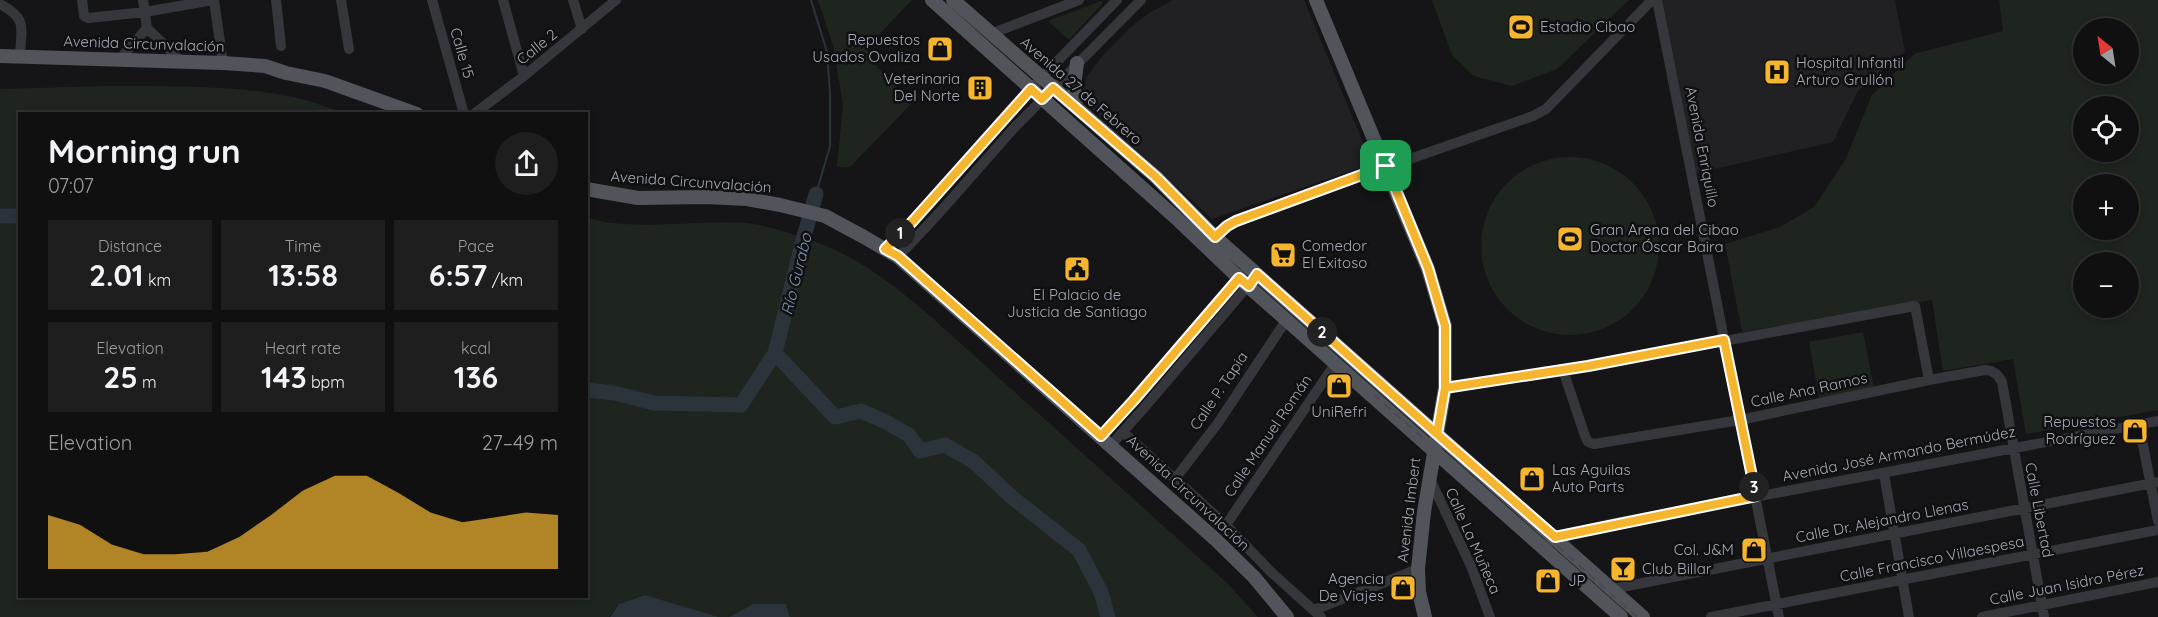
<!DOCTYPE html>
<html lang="en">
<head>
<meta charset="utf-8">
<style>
  body { margin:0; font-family:Quicksand,sans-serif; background:#1e1e1f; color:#f1f3f6; height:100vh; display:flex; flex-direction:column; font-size:22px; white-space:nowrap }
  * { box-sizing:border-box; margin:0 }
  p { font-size:20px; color:#9c9d9f }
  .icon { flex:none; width:33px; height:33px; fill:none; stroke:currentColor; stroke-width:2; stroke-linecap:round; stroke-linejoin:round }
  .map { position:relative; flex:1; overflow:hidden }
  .sheet { position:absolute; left:18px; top:112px; width:570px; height:486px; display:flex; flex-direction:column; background:#101011; border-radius:0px; box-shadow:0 3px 9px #0003,0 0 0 2px #303031 }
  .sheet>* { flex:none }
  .needle { width:39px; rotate:330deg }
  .tools { position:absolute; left:2073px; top:18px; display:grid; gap:12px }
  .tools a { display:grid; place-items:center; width:66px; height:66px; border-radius:50%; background:#101011; box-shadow:0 3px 9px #0003,0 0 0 2px #303031; font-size:30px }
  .pin { position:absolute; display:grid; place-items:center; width:51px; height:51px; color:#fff; margin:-26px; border-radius:12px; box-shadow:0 3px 9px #0006 }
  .km { position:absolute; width:30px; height:30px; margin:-15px; border-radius:50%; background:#222; color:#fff; font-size:16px; line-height:30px; text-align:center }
  .round { display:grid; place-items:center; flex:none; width:63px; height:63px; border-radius:32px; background:#1e1e1f }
  .overview { display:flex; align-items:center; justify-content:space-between; height:102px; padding:0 30px }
  h1 { font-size:33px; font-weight:700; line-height:45px }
  .figures { display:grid; grid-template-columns:repeat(3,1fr); gap:9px; height:102px; padding:6px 30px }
  .figures div { display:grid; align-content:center; border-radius:0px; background:#1e1e1f; text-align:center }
  .figures b { font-size:30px; font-weight:700 }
  .figures small { font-size:16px; font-weight:400 }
  .figures p { font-size:16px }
  .chart { height:168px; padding:12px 30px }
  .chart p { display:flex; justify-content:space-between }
  .chart svg { width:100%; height:108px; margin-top:6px; fill:#f6b52e; opacity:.7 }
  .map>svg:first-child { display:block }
</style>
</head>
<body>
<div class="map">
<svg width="2158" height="617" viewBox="0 0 2158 617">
  <rect width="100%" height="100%" fill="#151517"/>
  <path fill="#212124" d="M1173 0H1304L1372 164 1212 219 1091 108 1084 96 1083 89 1087 76 1103 55 1130 28 1149 13Z
    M1658 0H1895L1905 52 1858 91 1833 142 1692 174Z"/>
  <path fill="#1d251e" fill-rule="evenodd" d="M818 0H912L867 47 878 68 913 102 850 167H837L843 104 833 46Z
    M1432 0H1629L1557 69 1512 86 1474 76 1452 55Z
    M1999 0H2158V410L2026 434 2013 359 1943 371 1932 300 1742 332 1725 244 1780 227 1814 207 1846 158 1872 95 1914 54 2003 31ZM2084 28H2128V74H2084ZM2084 106H2128V152H2084ZM2084 184H2128V230H2084ZM2084 262H2128V308H2084Z
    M1101 1 1103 3 1069 40 1048 21Z
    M106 86C167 86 229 85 289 96 310 100 330 109 351 114H20V597H586L587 218C639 232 694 219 747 223 762 225 777 229 792 234 850 251 883 276 929 315L1228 584 1258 617H790L786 604H753L729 617H719L645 595 619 604 609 617H0V89Z
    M1481 246a89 89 0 1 1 178 0a89 89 0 1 1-178 0Z
    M1863 332 1874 388 1819 398 1809 342Z"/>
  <path fill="#2b333b" d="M645 595 719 617H610L619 604Z
    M753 604H786L790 617H729Z"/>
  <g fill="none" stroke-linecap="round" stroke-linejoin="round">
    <path stroke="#2b333b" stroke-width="2" d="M811 0 827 52 830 93V146L816 194"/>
    <path stroke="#2b333b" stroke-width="15" d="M0 216H20
      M775 353 803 240 816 194
      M586 390 614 393 654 403 741 405 775 353 835 417 861 411 884 421 909 435 920 451 945 445 973 461 1014 499 1079 550 1101 592 1108 617"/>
    <path stroke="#36373c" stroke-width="10" d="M82 0 84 16 88 18 145 12 213 0
      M143 0 147 28 181 61
      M214 0 223 63
      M276 0 281 46
      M341 0 349 49
      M432 0 464 114
      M503 0 524 76
      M573 0 582 29
      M1657 0 1779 617
      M0 4C28 19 21 27 20 56
      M990 34 1079 0
      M120 59 147 28
      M474 114 524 76 616 0
      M1215 237C1231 222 1247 217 1266 209L1533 116 1546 109 1652 0
      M885 248 912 222 1041 78 1117 0
      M898 257 940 212 1014 128 1141 0
      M1563 370 1585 436 1588 442 1594 444 1740 420 1929 380 1985 370C1993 370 1998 374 2002 382L2044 617
      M1445 388 1588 366 1915 306 1929 380
      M2139 425 2158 521
      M1123 432 1226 525 1271 572 1321 617
      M1101 436 1134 400 1242 273
      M1111 445 1144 408 1252 281
      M1884 474 1909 617
      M1429 477 1471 566 1490 617
      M1175 479 1218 423 1287 319
      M1226 525 1335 364
      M1544 547 1555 537 1606 525 2158 421
      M1612 589 2158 482
      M1314 610 1418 569
      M1711 617 2158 530
      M1982 617 2158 582"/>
    <path stroke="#52545b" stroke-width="14" d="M932 0 1176 218 1239 278 1621 617
      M953 0 1156 177 1215 237 1643 617
      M1316 0 1428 269 1445 326V388L1424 512 1418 569 1419 592 1425 617
      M0 56 223 63 265 66 286 73 325 81 417 114
      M1076 107 1074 87 1077 63
      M586 189 638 198 706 197 747 199 780 205 825 216 864 237 898 257 1215 539 1254 577 1287 617"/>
    <path stroke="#494b51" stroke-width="2" stroke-dasharray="8 6" stroke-linecap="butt" d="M1380 388 1637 617
      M1374 395 1422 437"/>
  </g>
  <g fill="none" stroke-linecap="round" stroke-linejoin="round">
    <defs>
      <path id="route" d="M1386 166 1236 221 1227 226 1215 237 1156 177 1053 88 1042 99 1031 89 912 222 885 249 898 256 1101 436 1134 400 1239 278 1249 286 1257 274 1437 434 1445 388 1588 366 1724 340 1756 496 1555 537 1437 434 1445 388V326L1428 268 1386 166"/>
    </defs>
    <use href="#route" stroke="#fff" stroke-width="12"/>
    <use href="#route" stroke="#f6b52e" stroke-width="8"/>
  </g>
  <defs>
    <symbol id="stadium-square" viewBox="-11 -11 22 22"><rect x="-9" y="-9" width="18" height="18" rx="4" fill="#f6b52e" stroke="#101012"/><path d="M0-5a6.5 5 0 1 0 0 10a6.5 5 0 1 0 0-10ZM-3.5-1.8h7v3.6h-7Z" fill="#111"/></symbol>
    <symbol id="shop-square" viewBox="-11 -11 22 22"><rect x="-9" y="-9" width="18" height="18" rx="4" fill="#f6b52e" stroke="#101012"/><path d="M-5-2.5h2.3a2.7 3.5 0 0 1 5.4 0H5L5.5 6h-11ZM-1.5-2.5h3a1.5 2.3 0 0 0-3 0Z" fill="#111"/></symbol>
    <symbol id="hospital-square" viewBox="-11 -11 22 22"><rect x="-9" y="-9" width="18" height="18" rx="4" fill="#f6b52e" stroke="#101012"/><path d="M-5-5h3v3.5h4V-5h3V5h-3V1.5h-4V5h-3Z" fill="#111"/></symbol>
    <symbol id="building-square" viewBox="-11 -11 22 22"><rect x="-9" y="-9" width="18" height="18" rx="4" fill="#f6b52e" stroke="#101012"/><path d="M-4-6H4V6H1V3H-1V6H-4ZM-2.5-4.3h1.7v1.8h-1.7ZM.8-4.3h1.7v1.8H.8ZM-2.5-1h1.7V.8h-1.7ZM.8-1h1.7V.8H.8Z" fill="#111"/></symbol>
    <symbol id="supermarket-square" viewBox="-11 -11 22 22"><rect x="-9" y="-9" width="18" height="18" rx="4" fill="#f6b52e" stroke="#101012"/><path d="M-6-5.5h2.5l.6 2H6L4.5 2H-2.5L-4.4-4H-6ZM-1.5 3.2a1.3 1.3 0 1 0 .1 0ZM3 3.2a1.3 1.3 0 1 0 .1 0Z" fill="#111"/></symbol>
    <symbol id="civic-square" viewBox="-11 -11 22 22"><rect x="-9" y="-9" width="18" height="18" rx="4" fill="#f6b52e" stroke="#101012"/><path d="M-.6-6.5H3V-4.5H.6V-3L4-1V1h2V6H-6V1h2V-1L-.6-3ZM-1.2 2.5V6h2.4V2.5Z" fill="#111"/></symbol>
    <symbol id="bar-square" viewBox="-11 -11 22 22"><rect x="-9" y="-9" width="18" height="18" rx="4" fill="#f6b52e" stroke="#101012"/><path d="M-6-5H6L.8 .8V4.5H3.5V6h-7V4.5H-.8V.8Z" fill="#111"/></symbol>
  </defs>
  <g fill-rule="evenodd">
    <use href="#stadium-square" x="1506" y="12" width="30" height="30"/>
    <use href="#shop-square" x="925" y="34" width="30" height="30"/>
    <use href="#hospital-square" x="1762" y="57" width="30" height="30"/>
    <use href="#building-square" x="965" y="73" width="30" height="30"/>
    <use href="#stadium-square" x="1555" y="224" width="30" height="30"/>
    <use href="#supermarket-square" x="1268" y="240" width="30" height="30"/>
    <use href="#civic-square" x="1062" y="254" width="30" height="30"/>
    <use href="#shop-square" x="1324" y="371" width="30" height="30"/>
    <use href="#shop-square" x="2120" y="416" width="30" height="30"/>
    <use href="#shop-square" x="1517" y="464" width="30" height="30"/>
    <use href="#shop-square" x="1739" y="535" width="30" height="30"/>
    <use href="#bar-square" x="1608" y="554" width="30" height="30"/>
    <use href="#shop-square" x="1533" y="566" width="30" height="30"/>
    <use href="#shop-square" x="1388" y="573" width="30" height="30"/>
  </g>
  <g text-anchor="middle" stroke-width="5" stroke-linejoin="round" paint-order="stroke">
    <g font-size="15" fill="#a6abb7" stroke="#101012" text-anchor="start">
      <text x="1540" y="32">Estadio Cibao</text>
      <text x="920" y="45" text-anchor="end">Repuestos<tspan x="920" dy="17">Usados Ovaliza</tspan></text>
      <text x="1796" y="68">Hospital Infantil<tspan x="1796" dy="17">Arturo Grullón</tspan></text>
      <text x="960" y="84" text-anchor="end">Veterinaria<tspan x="960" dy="17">Del Norte</tspan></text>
      <text x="1590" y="235">Gran Arena del Cibao<tspan x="1590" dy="17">Doctor Óscar Baira</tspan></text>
      <text x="1302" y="251">Comedor<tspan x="1302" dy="17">El Exitoso</tspan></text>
      <text x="1077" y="300" text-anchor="middle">El Palacio de<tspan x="1077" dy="17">Justicia de Santiago</tspan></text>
      <text x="1339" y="417" text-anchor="middle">UniRefri</text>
      <text x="2116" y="427" text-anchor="end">Repuestos<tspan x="2116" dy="17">Rodríguez</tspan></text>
      <text x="1552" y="475">Las Aguilas<tspan x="1552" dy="17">Auto Parts</tspan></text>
      <text x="1734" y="555" text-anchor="end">Col. J&amp;M</text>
      <text x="1642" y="574">Club Billar</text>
      <text x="1384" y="584" text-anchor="end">Agencia<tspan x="1384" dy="17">De Viajes</tspan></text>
      <text x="1568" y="586">JP</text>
    </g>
    <g font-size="15" fill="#a6abb7" stroke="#101012">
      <text transform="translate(144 44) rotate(2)" y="5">Avenida Circunvalación</text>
      <text transform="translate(537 47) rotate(-39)" y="5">Calle 2</text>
      <text transform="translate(462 53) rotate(74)" y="5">Calle 15</text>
      <text transform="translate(1081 91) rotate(41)" y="5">Avenida 27 de Febrero</text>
      <text transform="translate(1702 147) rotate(79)" y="5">Avenida Enriquillo</text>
      <text transform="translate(691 182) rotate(4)" y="5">Avenida Circunvalación</text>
      <text transform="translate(1809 390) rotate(-12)" y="5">Calle Ana Ramos</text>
      <text transform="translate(1219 391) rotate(-56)" y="5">Calle P. Tapia</text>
      <text transform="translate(1268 436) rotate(-56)" y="5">Calle Manuel Román</text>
      <text transform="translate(1899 454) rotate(-11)" y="5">Avenida José Armando Bermúdez</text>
      <text transform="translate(1188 493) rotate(43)" y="5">Avenida Circunvalación</text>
      <text transform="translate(1409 510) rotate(-83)" y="5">Avenida Imbert</text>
      <text transform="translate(2039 510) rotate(79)" y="5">Calle Libertad</text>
      <text transform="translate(1882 521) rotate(-11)" y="5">Calle Dr. Alejandro Llenas</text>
      <text transform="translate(1473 541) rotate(66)" y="5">Calle La Muñeca</text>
      <text transform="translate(1932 559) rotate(-11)" y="5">Calle Francisco Villaespesa</text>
      <text transform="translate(2067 585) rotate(-11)" y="5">Calle Juan Isidro Pérez</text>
    </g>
    <g font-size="16" font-style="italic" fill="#7c99b3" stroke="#101012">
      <text transform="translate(796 274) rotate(-76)" y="6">Río Gurabo</text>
    </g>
  </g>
</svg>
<div class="tools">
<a><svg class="needle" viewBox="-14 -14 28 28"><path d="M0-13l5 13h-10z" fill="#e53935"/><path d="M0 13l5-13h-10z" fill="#9c9d9f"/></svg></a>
<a><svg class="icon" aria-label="locate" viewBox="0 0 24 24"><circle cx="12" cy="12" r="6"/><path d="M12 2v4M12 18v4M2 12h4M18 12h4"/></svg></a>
<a>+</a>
<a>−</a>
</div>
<div class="pin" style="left:1386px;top:166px;background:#1e9e55"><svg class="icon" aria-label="arrive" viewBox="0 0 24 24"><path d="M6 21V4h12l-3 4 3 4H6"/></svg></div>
<b class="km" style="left:900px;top:233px">1</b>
<b class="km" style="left:1322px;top:332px">2</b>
<b class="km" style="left:1754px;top:487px">3</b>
<section class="sheet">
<div class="overview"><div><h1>Morning run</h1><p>07:07</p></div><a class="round"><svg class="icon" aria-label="share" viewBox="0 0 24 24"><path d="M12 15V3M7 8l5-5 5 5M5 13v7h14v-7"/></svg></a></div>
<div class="figures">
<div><p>Distance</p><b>2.01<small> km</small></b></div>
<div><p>Time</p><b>13:58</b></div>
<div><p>Pace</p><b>6:57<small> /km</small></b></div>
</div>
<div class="figures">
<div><p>Elevation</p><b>25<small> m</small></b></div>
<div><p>Heart rate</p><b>143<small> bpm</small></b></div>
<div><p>kcal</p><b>136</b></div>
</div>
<div class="chart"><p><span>Elevation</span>27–49 m</p>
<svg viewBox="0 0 160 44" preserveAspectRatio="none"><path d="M0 44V22L10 26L20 34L30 38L40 38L50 37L60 31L70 22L80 12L90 6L100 6L110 13L120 21L130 25L140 23L150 21L160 22V44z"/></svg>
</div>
</section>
</div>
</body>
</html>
